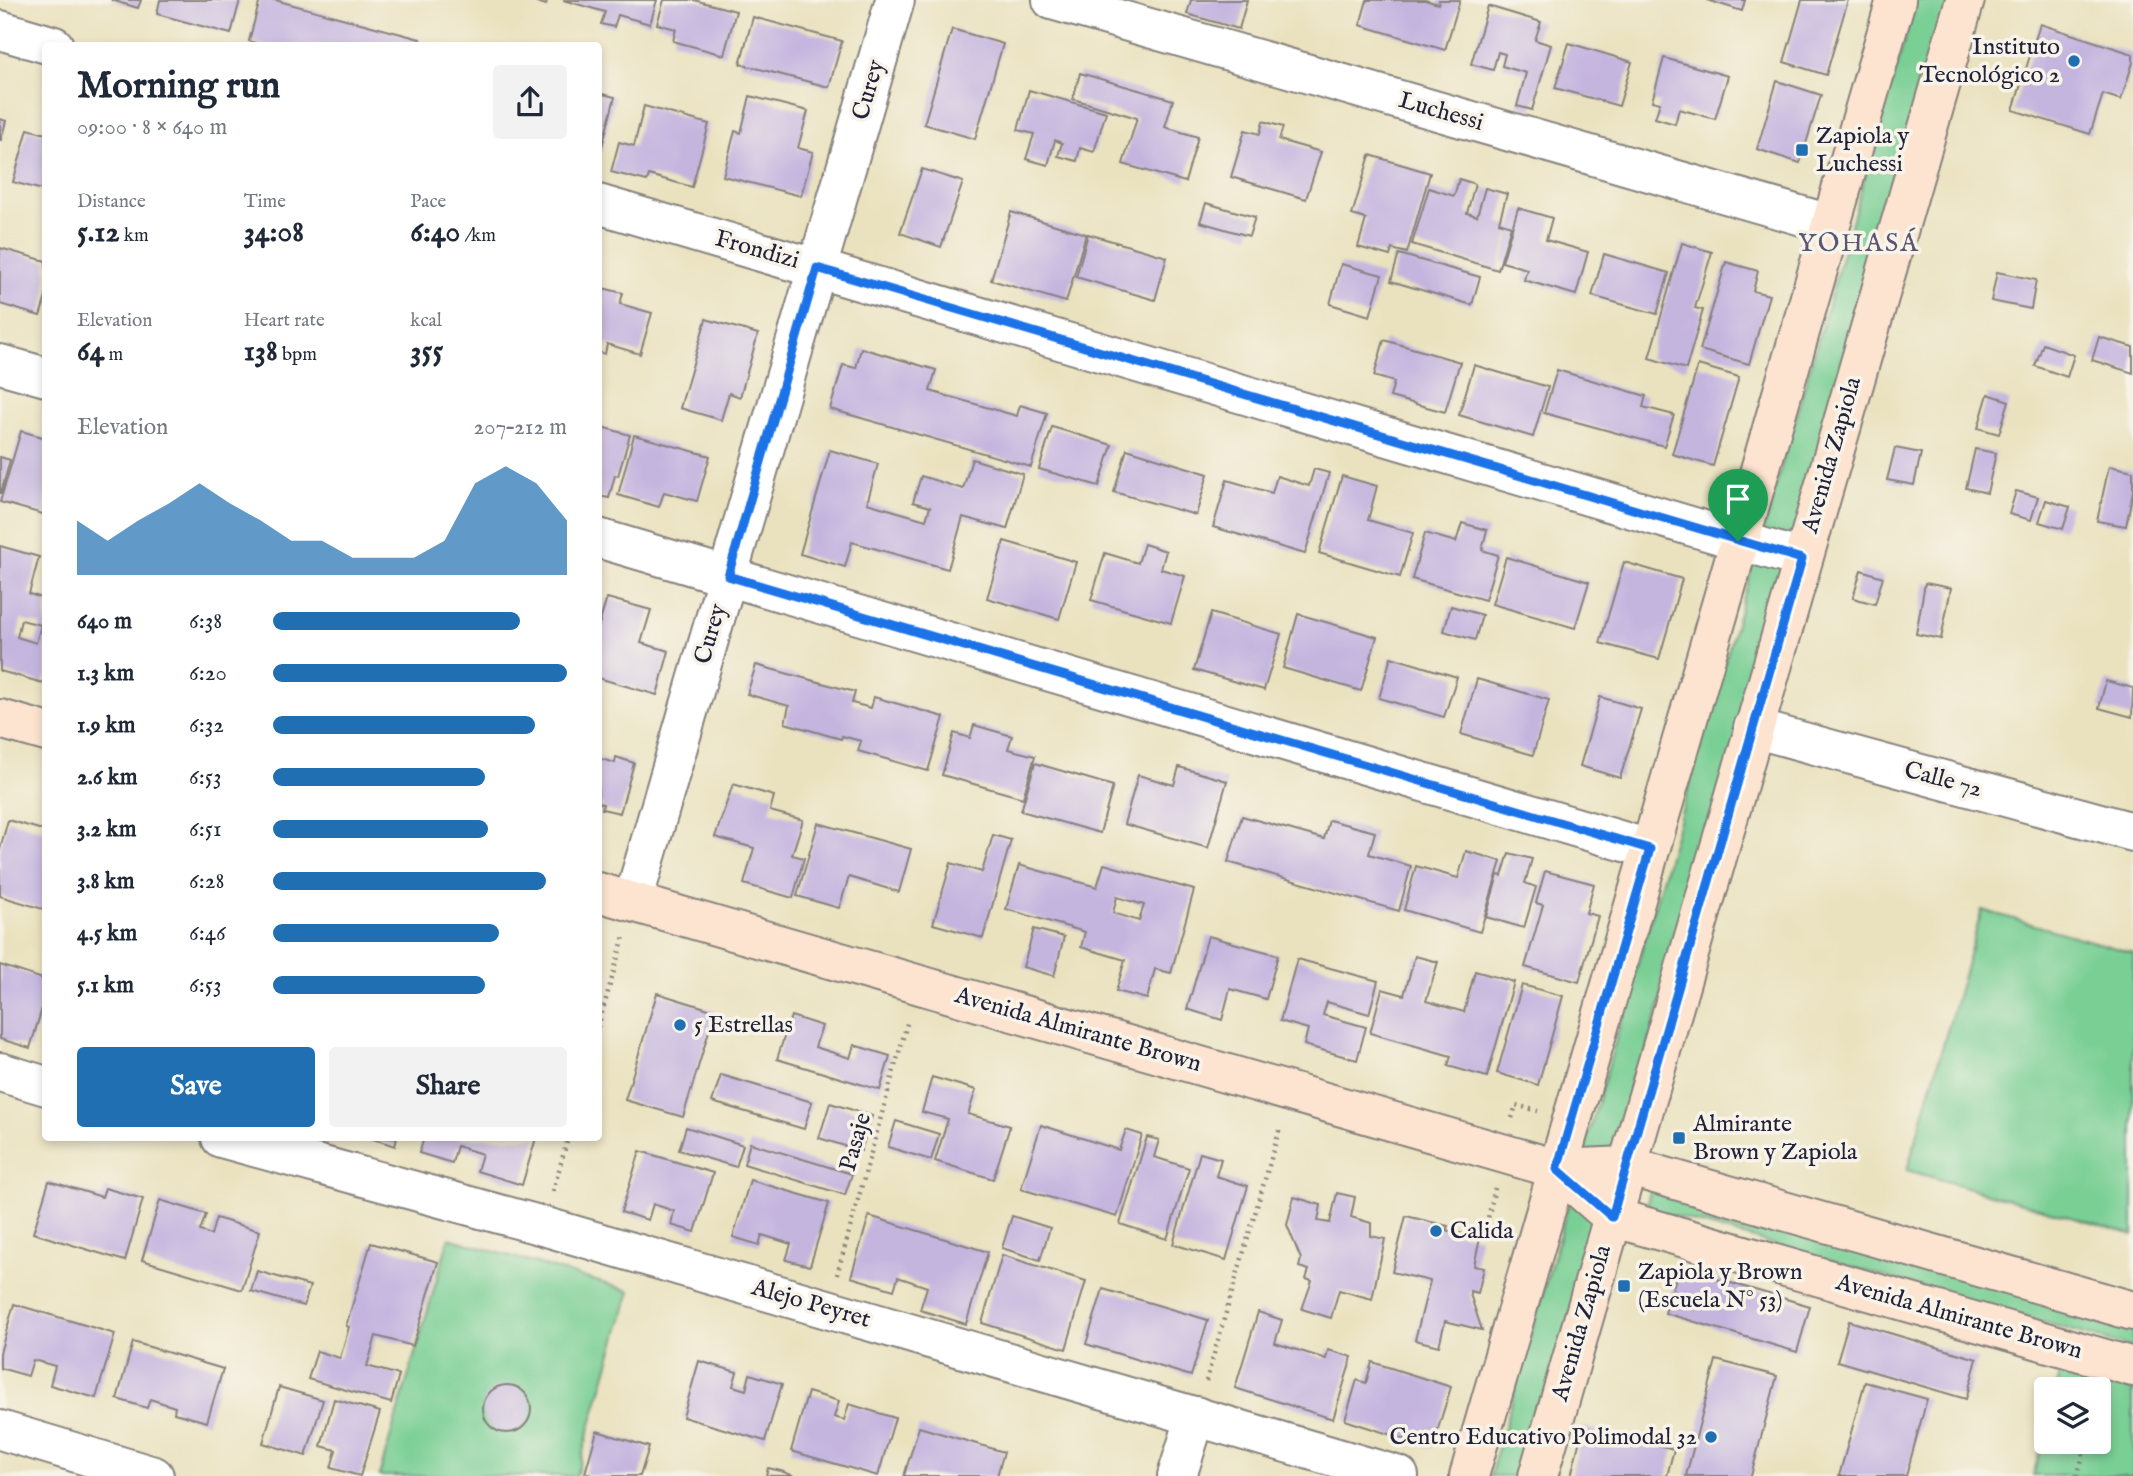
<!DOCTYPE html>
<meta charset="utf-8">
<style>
body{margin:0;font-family:"IM FELL English",serif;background:#f2f2f3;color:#1f2937;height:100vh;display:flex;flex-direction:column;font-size:26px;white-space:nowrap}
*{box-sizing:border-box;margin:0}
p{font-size:23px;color:#747a83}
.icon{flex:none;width:38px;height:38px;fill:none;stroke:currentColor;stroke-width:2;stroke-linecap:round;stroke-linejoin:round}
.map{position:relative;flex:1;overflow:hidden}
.drawer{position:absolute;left:42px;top:42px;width:560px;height:1099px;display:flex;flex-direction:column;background:#fff;border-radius:7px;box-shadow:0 4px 10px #0003}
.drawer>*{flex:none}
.buttons{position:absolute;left:2034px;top:1377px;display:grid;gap:14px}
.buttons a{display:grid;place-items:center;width:77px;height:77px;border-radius:7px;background:#fff;box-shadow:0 4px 10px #0003;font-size:35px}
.pin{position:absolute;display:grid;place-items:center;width:60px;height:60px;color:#fff;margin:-72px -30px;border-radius:50% 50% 50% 0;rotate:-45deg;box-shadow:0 0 7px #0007}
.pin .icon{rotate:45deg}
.round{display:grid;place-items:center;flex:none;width:74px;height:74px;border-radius:7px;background:#f2f2f3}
.overview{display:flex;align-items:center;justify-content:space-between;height:119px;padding:0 35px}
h1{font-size:38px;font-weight:800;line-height:52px}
.metrics{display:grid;grid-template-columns:repeat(3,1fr);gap:10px;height:119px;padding:7px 35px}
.metrics div{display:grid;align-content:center}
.metrics b{font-size:30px;font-weight:800}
.metrics small{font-size:19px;font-weight:400}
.metrics p{font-size:19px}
.chart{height:196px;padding:14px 35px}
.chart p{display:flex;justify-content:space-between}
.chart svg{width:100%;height:126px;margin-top:7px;fill:#1f6fb2;opacity:.7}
.button{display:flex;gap:14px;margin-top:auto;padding:14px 35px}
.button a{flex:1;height:80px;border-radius:7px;background:#1f6fb2;color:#fff;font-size:28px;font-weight:800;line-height:80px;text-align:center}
.button a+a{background:#f2f2f3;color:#1f2937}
ul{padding:0 35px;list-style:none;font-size:23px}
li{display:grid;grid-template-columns:112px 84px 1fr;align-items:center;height:52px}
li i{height:18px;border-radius:9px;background:#1f6fb2}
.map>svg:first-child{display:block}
</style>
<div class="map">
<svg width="2133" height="1476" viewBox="0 0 2133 1476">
<rect width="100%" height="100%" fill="#f7f3e8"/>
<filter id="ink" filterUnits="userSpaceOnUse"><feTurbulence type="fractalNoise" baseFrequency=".0143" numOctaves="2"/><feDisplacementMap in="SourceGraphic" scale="14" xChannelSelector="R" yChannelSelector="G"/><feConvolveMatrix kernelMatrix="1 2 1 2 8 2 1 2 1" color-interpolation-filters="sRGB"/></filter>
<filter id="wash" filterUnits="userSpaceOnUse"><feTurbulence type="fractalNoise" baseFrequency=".00686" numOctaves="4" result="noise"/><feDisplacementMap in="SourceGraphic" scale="28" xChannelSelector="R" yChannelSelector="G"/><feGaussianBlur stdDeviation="1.57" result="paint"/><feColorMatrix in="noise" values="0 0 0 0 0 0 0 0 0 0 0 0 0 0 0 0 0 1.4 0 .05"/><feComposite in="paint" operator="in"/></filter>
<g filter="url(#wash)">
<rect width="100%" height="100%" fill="#eae2bf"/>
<g fill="#79cf94" stroke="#4e7868" stroke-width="2">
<polygon points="1916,0 1952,0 1523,1476 1490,1476"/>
<polygon points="1982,910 2133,953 2133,1235 1907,1170"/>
<polygon points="1651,1187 2133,1326 2133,1348 1646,1208"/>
<polygon points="449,1238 630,1291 576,1476 379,1476"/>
<polygon points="2061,1371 2133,1390 2133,1476 2033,1476 2046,1429 2046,1442 2098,1442 2098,1390 2056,1389"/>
</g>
<g id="blocks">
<g fill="#c4b5df" fill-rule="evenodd">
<polygon points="111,0 141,0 138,8"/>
<polygon points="160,0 240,0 231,34 157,14"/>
<polygon points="260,0 275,0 420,39 419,46 265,46 249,41"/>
<polygon points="530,0 547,0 546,5"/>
<polygon points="563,0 657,0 650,24 618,15 614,27 601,24 605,12"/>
<polygon points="664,0 694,0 736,11 724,55 673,41 676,29 657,24"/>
<polygon points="1191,0 1247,0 1239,29 1187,14"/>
<polygon points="1367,0 1425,0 1438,4 1439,0 1460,0 1445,50 1360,25"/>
<polygon points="1707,0 1745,0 1742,11"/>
<polygon points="1802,0 1848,0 1826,75 1784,62"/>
<polygon points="1488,6 1541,22 1535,40 1551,45 1532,110 1517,106 1526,73 1502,66 1505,54 1498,52 1493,70 1471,64"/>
<polygon points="753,17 842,41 829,87 740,64"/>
<polygon points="2040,24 2133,54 2133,62 2121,100 2103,94 2090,134 2013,110"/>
<polygon points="952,29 1003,44 975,139 924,124"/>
<polygon points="1569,43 1632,62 1619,106 1555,88"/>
<polygon points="1664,58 1728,76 1715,119 1679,109 1675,124 1655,118 1660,103 1652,101"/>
<polygon points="1080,73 1173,100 1165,127 1198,137 1185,182 1123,164 1137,118 1073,99"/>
<polygon points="1777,81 1821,95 1800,163 1757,149"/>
<polygon points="1029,90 1106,112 1094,152 1080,148 1077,161 1058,156 1062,143 1055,140 1048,165 1026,159 1034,134 1018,130"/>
<polygon points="598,93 615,97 599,158 598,158"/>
<polygon points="750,96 808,111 798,148 813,152 801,196 723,176 735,131 741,133"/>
<polygon points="644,106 709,124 692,187 649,175 647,181 611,172 619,142 634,146"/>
<polygon points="0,119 6,121 1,140 0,140"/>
<polygon points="1263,121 1283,127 1279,140 1321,152 1306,199 1231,177 1245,130 1260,134"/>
<polygon points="28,129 46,134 46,191 13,182"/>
<polygon points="1370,155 1430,173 1407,253 1392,249 1390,256 1358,247 1366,219 1352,215"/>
<polygon points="922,169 963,182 941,247 900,233"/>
<polygon points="1459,179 1475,184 1467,213 1477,216 1485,188 1507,194 1499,222 1511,226 1498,270 1412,244 1429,188 1454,196"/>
<polygon points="1206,203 1255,217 1249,236 1200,222"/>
<polygon points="1518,208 1552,218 1546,240 1588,252 1576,295 1524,280 1527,269 1502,262"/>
<polygon points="1011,212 1086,234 1066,302 991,280"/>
<polygon points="1088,234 1167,257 1155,300 1076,277"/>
<polygon points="1682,243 1712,252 1695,308 1703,310 1686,369 1649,358"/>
<polygon points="0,248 46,261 46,297 40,316 0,304"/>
<polygon points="1399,254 1480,277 1472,305 1391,281"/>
<polygon points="1604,254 1669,273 1657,314 1592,296"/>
<polygon points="1726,262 1758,271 1753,291 1769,295 1749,364 1700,350"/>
<polygon points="1341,264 1382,275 1370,316 1330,304"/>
<polygon points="1997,272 2036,280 2031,309 1991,301"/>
<polygon points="598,287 623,293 620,304 652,313 640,354 607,344 605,354 598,352"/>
<polygon points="706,319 758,334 740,397 729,393 721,420 680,408"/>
<polygon points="2099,337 2133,347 2133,373 2092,360"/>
<polygon points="1384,340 1460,362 1445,412 1390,397 1394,382 1374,376"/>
<polygon points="2043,344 2074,355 2067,377 2035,366"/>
<polygon points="861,348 936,370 930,391 1017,416 1020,405 1047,413 1031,467 830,409 843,365 856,368"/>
<polygon points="1474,365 1548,387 1533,437 1459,415"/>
<polygon points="1698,365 1739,377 1713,466 1672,454"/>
<polygon points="1557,370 1646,396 1643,407 1674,415 1664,446 1544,413"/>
<polygon points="1988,394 2009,401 1999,434 1978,428"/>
<polygon points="598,426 630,435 618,476 615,475 609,498 598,496"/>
<polygon points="1052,427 1112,445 1099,486 1039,469"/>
<polygon points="21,431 46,438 46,515 0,502"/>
<polygon points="634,435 710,456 697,501 664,492 659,507 618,495"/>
<polygon points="1895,448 1921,453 1914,485 1887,480"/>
<polygon points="1127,449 1208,474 1196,515 1114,492"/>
<polygon points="1975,449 1996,453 1987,493 1966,488"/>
<polygon points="830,450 878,464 867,503 926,520 930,507 913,502 921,476 963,489 972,459 1023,474 1007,529 963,517 948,569 852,542 845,567 800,554"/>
<polygon points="0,457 10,460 1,493 0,493"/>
<polygon points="2109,466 2133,471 2133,491 2126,526 2097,521"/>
<polygon points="1314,469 1329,473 1305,554 1213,527 1227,480 1272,493 1277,476 1309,486"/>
<polygon points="1342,476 1377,486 1368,520 1413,533 1400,577 1319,553"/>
<polygon points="2016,491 2038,497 2031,520 2009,514"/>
<polygon points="2046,500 2070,507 2063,529 2039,522"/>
<polygon points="1462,523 1487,530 1482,550 1498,555 1485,600 1412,579 1425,533 1456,542"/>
<polygon points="1004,541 1076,562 1059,619 987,598"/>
<polygon points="1144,544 1166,551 1161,569 1185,576 1171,623 1091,600 1105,553 1138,563"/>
<path d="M0,546L39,557L29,594L46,599V675L43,683L0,671ZM21,620L41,625L36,643L17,637Z"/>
<polygon points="1506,557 1589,582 1575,628 1492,604"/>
<polygon points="1624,562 1682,579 1659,659 1600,643"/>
<polygon points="1861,570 1883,577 1875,604 1853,598"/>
<polygon points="1925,583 1951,588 1941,639 1916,634"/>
<polygon points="607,598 651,610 641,643 669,651 657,695 598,678 598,628"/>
<polygon points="1451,606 1482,615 1475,640 1444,631"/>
<polygon points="1211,613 1281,634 1264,690 1194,670"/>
<polygon points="1298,614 1377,637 1361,691 1283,668"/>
<polygon points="1391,657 1457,677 1444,717 1379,698"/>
<polygon points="756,665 855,692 852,703 871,708 874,697 944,717 928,771 858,751 861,741 842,736 841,739 785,723 789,706 747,694"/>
<polygon points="1477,679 1549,700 1533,755 1461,734"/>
<polygon points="2106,681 2133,688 2132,717 2099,708"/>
<polygon points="1600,697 1641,709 1620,778 1580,766"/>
<polygon points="974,725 1012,736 1008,749 1035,756 1023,798 942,775 954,733 970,738"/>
<polygon points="616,757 634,763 620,813 602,809 603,804 598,803 598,758 615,763"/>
<polygon points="1035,763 1113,786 1100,833 1021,811"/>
<polygon points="1179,767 1227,781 1208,848 1124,824 1138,775 1174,785"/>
<polygon points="733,784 774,796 770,811 803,820 792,855 804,858 793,898 744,884 754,848 715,837"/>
<polygon points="1242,816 1324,839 1329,820 1375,832 1369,854 1411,866 1399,911 1228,862"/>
<polygon points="8,820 46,831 46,910 0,896 0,849"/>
<polygon points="818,823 911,849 899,892 849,877 839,908 797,896"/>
<polygon points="993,835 1011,840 983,938 933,924 951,863 982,872"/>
<polygon points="1466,851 1501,861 1480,932 1404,910 1416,866 1458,878"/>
<polygon points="1509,853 1532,859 1525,883 1536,887 1524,928 1486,917 1498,875 1502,876"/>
<path d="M1104,864L1194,890L1171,973L1155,969L1147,999L1116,991L1125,960L1081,947L1085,932L1006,909L1019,865L1097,887ZM1117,897L1144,905L1139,921L1113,913Z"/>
<polygon points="1545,871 1594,884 1586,913 1598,916 1579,982 1525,967 1543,905 1536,903"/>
<polygon points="1034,929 1064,937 1054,976 1023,967"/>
<polygon points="1208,936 1278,955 1266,999 1230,989 1222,1020 1187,1009"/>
<polygon points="1415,956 1438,962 1426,1001 1464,1012 1475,971 1514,982 1487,1077 1448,1066 1451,1056 1370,1033 1382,989 1404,995"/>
<polygon points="1297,959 1378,981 1369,1014 1327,1002 1323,1015 1366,1027 1357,1060 1304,1045 1308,1029 1280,1021"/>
<polygon points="0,965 46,980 46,995 30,1048 0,1039"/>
<polygon points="1522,985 1563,996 1538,1085 1497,1073"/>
<polygon points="657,993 715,1011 683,1117 625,1100"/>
<polygon points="791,1016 822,1026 815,1047 850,1058 854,1045 890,1056 880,1090 777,1059"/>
<polygon points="721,1075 812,1102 804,1129 712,1102"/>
<polygon points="932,1077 976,1090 968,1114 1010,1126 993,1179 935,1161 948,1119 922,1112"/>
<polygon points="830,1103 872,1116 861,1151 819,1138"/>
<polygon points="896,1121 939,1134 931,1160 888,1147"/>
<polygon points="1041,1125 1119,1150 1126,1130 1142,1135 1117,1217 1021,1189"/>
<polygon points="686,1127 743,1145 736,1167 679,1150"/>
<polygon points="1147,1137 1159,1140 1154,1157 1189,1168 1167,1239 1120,1224"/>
<polygon points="370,1138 397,1138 395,1146"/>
<polygon points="424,1138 536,1138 522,1185 477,1171 482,1154 457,1146 452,1163 419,1153"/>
<polygon points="750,1143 852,1174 845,1195 744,1164"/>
<polygon points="640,1151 713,1173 695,1232 671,1225 674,1211 653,1204 648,1220 621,1212"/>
<polygon points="1200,1153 1221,1159 1216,1176 1248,1186 1226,1260 1173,1244"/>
<polygon points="750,1180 829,1203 810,1266 786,1260 791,1244 762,1235 759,1245 733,1237"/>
<polygon points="49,1181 102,1197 105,1188 143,1199 125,1261 33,1233"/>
<polygon points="1337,1193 1355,1197 1351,1217 1371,1223 1371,1236 1385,1239 1372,1299 1339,1290 1331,1318 1302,1309 1312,1281 1306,1279 1309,1270 1299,1267 1301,1259 1287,1225 1294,1197 1321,1205 1318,1221 1330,1223"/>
<polygon points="160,1200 206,1214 200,1231 211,1235 216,1218 260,1231 242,1290 142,1260"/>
<polygon points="869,1216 988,1252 966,1324 920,1310 927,1287 898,1277 894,1290 851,1277"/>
<polygon points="1012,1216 1050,1228 1040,1260 1002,1248"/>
<polygon points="1406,1216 1448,1226 1446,1230 1480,1238 1474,1266 1484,1268 1478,1293 1470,1291 1470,1294 1482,1330 1445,1321 1439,1346 1415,1340 1430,1281 1392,1272"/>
<polygon points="371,1243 438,1262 413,1346 376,1336 367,1366 399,1375 391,1403 308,1379 317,1351 340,1358 349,1327 346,1326"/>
<polygon points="1002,1255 1086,1281 1066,1349 982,1323"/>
<polygon points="1679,1268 1810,1306 1797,1352 1665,1313"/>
<polygon points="257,1271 310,1286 304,1306 251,1291"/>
<polygon points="1103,1289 1208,1320 1191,1376 1086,1344"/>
<polygon points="14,1304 115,1334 96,1398 50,1385 55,1366 33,1360 28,1376 0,1368 0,1353"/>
<polygon points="1258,1312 1282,1320 1275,1343 1326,1359 1328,1350 1352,1357 1333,1419 1235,1388"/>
<polygon points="1849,1321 1977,1359 1966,1399 1837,1361"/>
<polygon points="133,1342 223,1369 207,1422 174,1413 175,1407 150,1399 147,1408 117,1399"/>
<polygon points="1716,1360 1777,1376 1751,1476 1686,1476"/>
<polygon points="699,1361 737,1372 733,1386 746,1390 750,1374 782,1384 765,1441 683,1417"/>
<polygon points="1372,1362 1451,1387 1432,1448 1345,1420 1357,1380 1366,1383"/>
<polygon points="1865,1382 1927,1399 1906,1476 1839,1476"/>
<circle cx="507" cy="1409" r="24"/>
<polygon points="279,1387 323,1400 306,1456 263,1443"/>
<polygon points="808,1392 839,1401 834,1417 844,1420 849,1404 895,1418 878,1476 791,1451"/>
<polygon points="334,1399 380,1412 360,1476 331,1468 336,1450 321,1446"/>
<polygon points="919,1427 1004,1452 997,1476 904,1476"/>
<polygon points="1583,1427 1674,1449 1667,1476 1571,1476"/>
<polygon points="597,1431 649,1447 640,1476 593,1476 585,1473"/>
<polygon points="768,1468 781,1471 794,1476 766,1476"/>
</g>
</g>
</g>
<g filter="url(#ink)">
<use href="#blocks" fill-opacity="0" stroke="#86827d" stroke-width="2"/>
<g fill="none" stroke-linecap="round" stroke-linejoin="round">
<defs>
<g id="minor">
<polyline points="1052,0 1830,224"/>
<polyline points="0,30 54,46"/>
<polyline points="598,204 1802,559"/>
<polyline points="0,364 46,377"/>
<polyline points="598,538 1649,849"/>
<polyline points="1753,728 2133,832"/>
<polyline points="633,901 895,0"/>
<polyline points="0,1072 46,1086"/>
<polyline points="221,1138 543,1226 1399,1476"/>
<polyline points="0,1430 154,1476"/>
<polyline points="1177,1476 1196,1416"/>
</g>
<g id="secondary">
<polyline points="0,719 46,732"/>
<polyline points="598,892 1557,1169 1627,1166 2133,1311"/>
<polyline points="1557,1169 1612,1217 2133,1367"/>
<polyline points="1469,1476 1896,0"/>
<polyline points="1538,1476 1965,0"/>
</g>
</defs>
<use href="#minor" stroke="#86827d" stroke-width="42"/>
<use href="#secondary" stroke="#86827d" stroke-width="42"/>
<g stroke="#86827d" stroke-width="4.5" stroke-dasharray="2 5" stroke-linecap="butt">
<polyline points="598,1027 624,936"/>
<polyline points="1512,1118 1516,1105 1538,1111"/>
<polyline points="1495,1188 1485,1231 1501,1236"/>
<polyline points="553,1191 568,1138"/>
<polyline points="837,1275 908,1020"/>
<polyline points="1206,1381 1280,1128"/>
<polyline points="2077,1476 2087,1442"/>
</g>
<use href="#minor" stroke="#fff" stroke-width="38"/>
<use href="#secondary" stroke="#fde4d0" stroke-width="38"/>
</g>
</g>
<g fill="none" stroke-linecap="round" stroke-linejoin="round" filter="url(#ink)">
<defs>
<polygon id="route" points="817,268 1802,559 1612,1217 1557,1169 1650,849 728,576"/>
</defs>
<use href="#route" stroke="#fff" stroke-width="14"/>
<use href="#route" stroke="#1a73e8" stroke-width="9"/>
</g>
<g fill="#1f6fb2" stroke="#f7f3e8" stroke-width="2.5">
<circle cx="2074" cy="61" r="7"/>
<rect x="1795" y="143" width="14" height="14" rx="3.5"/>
<circle cx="680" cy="1025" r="7"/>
<rect x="1672" y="1131" width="14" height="14" rx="3.5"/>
<circle cx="1436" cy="1231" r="7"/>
<rect x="1617" y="1279" width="14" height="14" rx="3.5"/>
<circle cx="1711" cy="1437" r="7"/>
</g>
<g text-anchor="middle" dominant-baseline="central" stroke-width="7" stroke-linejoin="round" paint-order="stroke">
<g font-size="24" fill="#22223b" stroke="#f7f3e8" text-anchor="start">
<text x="2060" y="47" text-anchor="end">Instituto<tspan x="2060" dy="28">Tecnológico 2</tspan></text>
<text x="1816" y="136">Zapiola y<tspan x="1816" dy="28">Luchessi</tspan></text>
<text x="694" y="1025">5 Estrellas</text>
<text x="1693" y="1124">Almirante<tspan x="1693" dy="28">Brown y Zapiola</tspan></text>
<text x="1450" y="1231">Calida</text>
<text x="1638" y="1272">Zapiola y Brown<tspan x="1638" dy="28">(Escuela N° 53)</tspan></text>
<text x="1697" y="1437" text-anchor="end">Centro Educativo Polimodal 32</text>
</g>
<g font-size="24" fill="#22223b" stroke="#f7f3e8">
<text transform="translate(869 90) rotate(-74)">Curey</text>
<text transform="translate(1441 112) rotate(16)">Luchessi</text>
<text transform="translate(757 250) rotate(16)">Frondizi</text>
<text transform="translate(1832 455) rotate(-74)">Avenida Zapiola</text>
<text transform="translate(711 634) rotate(-74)">Curey</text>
<text transform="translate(1943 780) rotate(15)">Calle 72</text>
<text transform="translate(1078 1030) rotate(16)">Avenida Almirante Brown</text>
<text transform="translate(856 1142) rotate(-74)">Pasaje</text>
<text transform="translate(811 1304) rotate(16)">Alejo Peyret</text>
<text transform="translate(1959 1317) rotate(16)">Avenida Almirante Brown</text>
<text transform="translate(1582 1323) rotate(-74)">Avenida Zapiola</text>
</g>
<g font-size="26" letter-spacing="2" fill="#5b5574" stroke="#f7f3e8">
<text x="1859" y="243">YOHASÁ</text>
</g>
</g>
</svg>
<div class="buttons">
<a><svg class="icon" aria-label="layers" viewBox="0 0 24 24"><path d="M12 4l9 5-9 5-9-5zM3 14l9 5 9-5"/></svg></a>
</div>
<div class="pin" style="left:1738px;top:541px;background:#1e9e55"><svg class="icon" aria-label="arrive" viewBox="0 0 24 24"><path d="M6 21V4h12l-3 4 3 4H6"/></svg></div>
<section class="drawer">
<div class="overview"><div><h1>Morning run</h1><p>09:00 · 8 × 640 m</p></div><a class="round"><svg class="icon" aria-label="share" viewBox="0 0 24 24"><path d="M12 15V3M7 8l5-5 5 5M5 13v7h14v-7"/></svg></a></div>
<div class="metrics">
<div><p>Distance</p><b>5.12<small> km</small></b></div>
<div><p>Time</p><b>34:08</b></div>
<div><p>Pace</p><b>6:40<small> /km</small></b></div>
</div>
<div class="metrics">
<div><p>Elevation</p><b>64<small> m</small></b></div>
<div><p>Heart rate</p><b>138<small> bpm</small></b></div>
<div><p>kcal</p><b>355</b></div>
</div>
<div class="chart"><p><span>Elevation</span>207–212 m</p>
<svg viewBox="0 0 160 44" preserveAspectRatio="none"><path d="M0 44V25L10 32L20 25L30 19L40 12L50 19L60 25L70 32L80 32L90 38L100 38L110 38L120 32L130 12L140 6L150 12L160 25V44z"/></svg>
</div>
<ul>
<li><b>640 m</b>6:38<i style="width:84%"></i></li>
<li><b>1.3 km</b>6:20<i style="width:100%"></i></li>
<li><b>1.9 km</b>6:32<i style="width:89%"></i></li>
<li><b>2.6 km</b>6:53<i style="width:72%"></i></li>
<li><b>3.2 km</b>6:51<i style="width:73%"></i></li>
<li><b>3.8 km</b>6:28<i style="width:93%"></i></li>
<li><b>4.5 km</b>6:46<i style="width:77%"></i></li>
<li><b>5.1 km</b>6:53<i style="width:72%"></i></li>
</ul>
<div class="button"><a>Save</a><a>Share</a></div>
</section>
</div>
